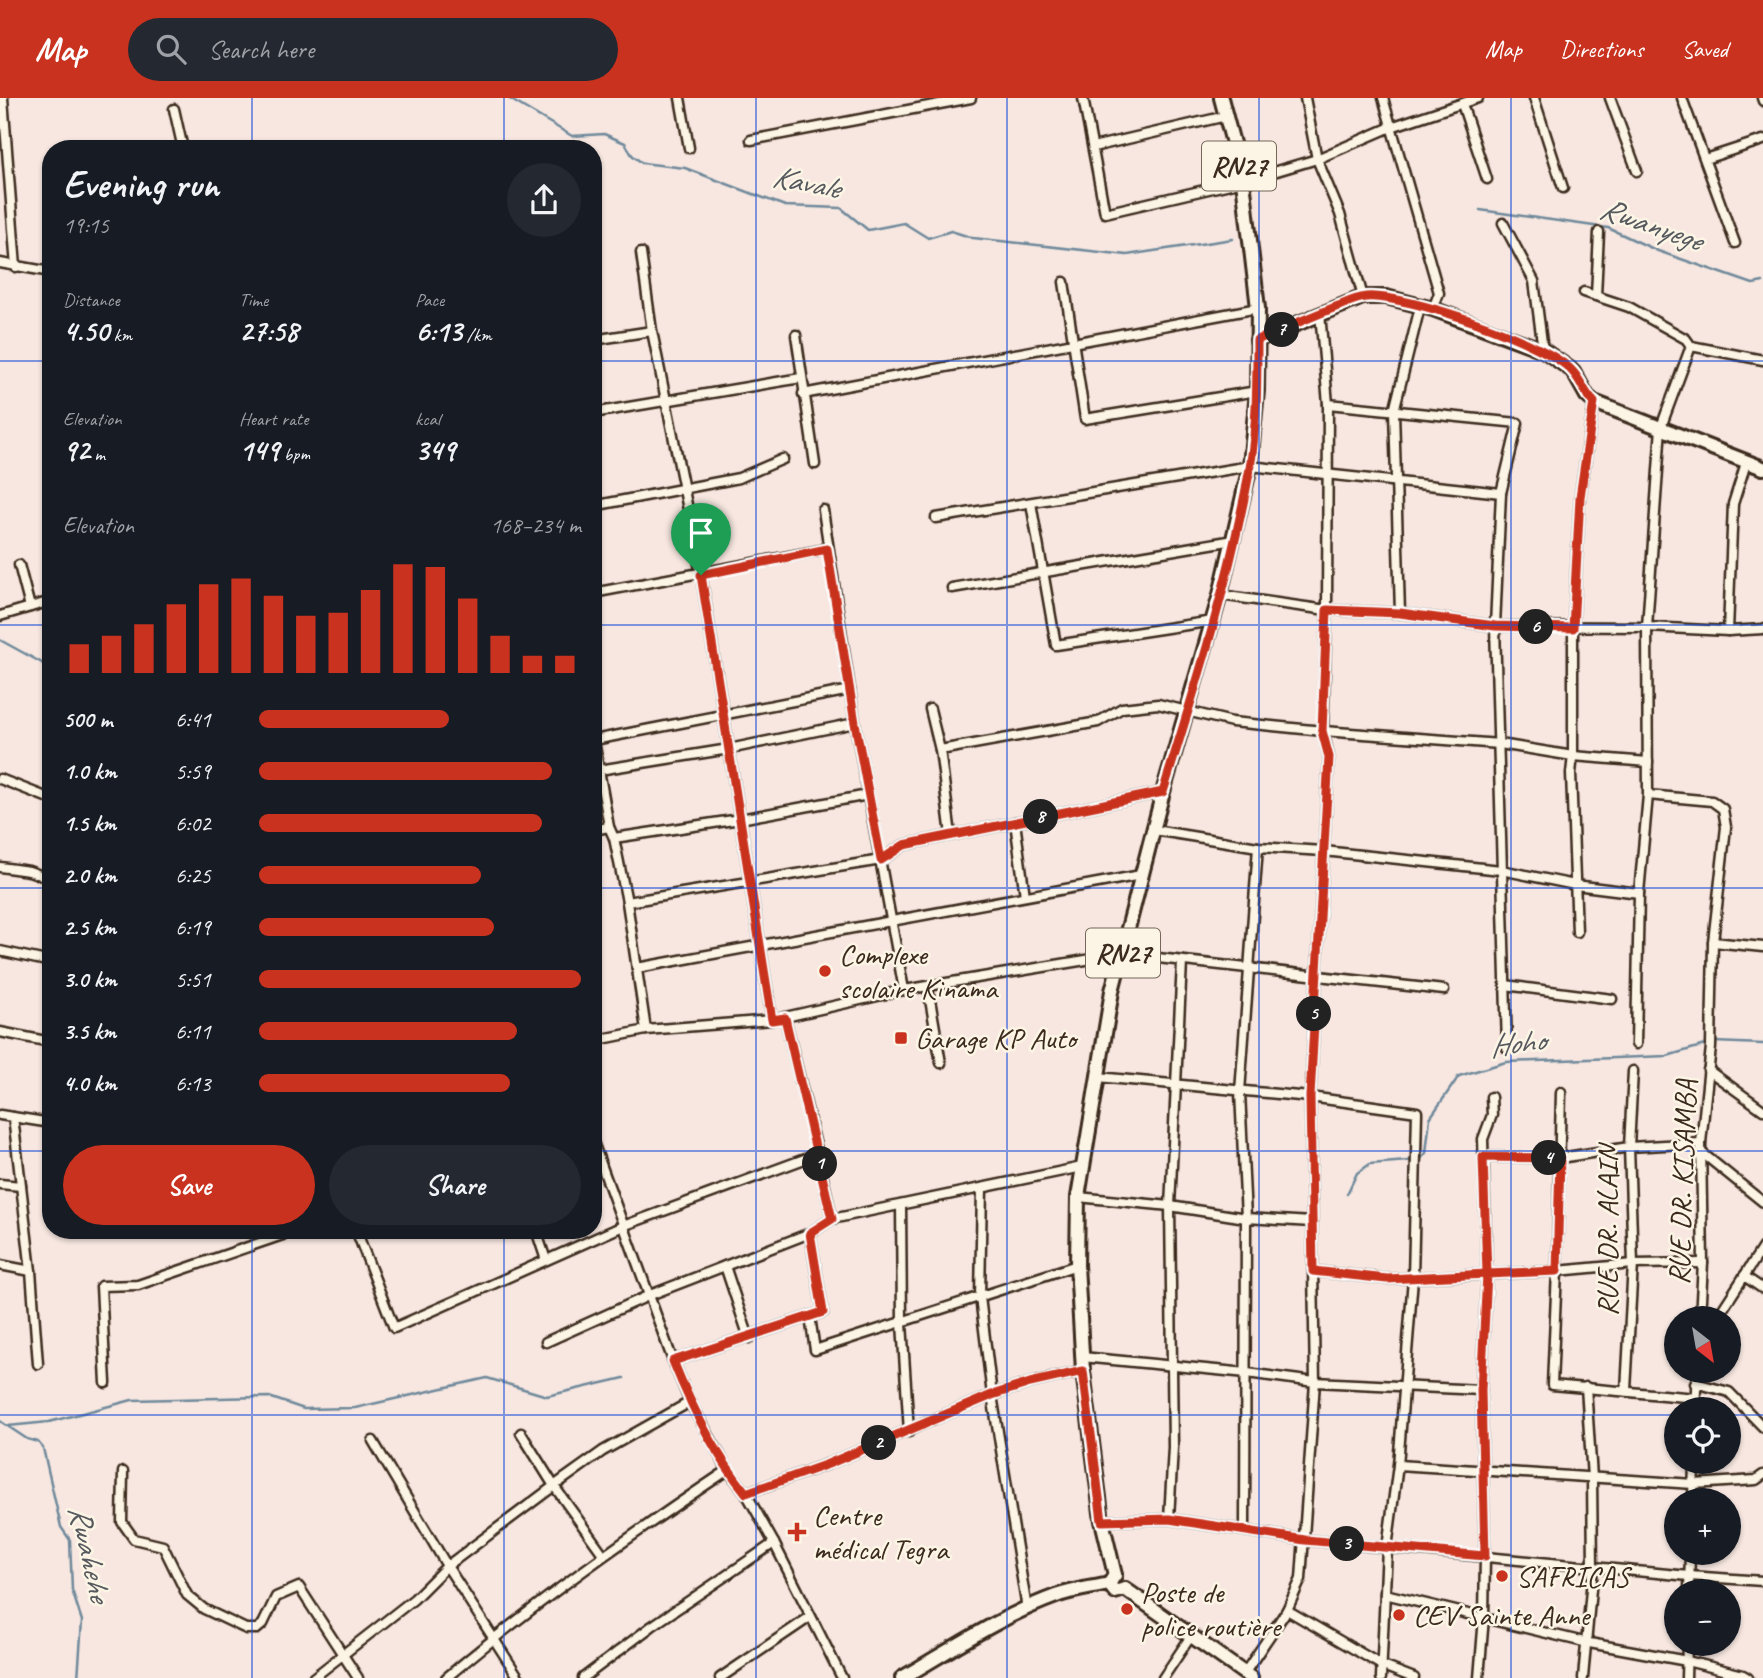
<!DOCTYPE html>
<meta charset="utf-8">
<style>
body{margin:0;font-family:Caveat,sans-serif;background:#242831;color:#f1f3f6;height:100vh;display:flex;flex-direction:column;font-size:26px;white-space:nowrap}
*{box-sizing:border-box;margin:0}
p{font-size:23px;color:#9ea1a6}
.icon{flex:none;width:38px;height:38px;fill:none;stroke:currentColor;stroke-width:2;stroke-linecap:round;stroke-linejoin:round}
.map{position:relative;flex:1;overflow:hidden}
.details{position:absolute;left:42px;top:42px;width:560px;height:1099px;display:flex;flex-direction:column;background:#171b24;border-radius:28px;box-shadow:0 2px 5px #0004}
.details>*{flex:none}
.needle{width:46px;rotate:149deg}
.fabs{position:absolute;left:1664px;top:1208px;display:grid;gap:14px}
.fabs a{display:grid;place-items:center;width:77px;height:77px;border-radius:50%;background:#171b24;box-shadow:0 2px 5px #0004;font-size:35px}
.pin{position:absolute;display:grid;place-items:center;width:60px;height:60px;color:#fff;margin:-72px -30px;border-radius:50% 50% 50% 0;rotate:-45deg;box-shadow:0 0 7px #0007}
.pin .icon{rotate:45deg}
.km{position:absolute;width:35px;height:35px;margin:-18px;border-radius:50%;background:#222;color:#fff;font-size:19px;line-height:35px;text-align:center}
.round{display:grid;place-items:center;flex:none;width:74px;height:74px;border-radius:37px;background:#242831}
.headline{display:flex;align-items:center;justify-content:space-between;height:119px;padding:0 21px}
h1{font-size:38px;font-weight:800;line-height:52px}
.stats{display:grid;grid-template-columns:repeat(3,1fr);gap:10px;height:119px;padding:7px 21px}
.stats div{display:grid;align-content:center}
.stats b{font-size:30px;font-weight:800}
.stats small{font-size:19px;font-weight:400}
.stats p{font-size:19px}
.chart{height:196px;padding:14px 21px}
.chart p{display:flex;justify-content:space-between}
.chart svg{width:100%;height:126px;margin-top:7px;stroke:#c8321e;stroke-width:6}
.cta{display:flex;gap:14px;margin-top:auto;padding:14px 21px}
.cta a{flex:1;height:80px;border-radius:42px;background:#c8321e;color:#fff;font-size:28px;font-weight:800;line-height:80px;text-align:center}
.cta a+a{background:#242831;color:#f1f3f6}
ul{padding:0 21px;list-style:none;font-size:23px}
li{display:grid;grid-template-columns:112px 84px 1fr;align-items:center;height:52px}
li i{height:18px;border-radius:9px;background:#c8321e}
header{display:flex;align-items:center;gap:42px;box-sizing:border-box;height:98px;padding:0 35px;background:#c8321e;color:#fff}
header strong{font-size:33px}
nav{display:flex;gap:38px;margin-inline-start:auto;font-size:24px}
.search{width:490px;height:63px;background:#242831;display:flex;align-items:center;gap:18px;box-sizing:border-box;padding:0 24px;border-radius:38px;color:#9ea1a6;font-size:26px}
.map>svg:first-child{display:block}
</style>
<header>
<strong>Map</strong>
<div class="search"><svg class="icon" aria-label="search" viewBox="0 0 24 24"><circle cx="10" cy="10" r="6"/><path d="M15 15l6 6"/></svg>Search here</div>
<nav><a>Map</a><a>Directions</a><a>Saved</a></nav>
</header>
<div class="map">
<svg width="1763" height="1580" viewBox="0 0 1763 1580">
<rect width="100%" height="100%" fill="#f7e7e0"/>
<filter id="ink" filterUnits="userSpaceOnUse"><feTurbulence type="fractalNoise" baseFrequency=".0143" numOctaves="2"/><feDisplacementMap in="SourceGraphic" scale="14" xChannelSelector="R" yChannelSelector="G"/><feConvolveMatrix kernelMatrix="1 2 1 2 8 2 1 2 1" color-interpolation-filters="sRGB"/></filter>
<g filter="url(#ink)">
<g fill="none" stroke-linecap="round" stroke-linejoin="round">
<g stroke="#6f899b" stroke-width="2.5">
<polyline points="508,0 572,38 604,36 625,45 632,57 642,65 685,70 785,108 841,110 868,132 904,125 928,140 951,133 973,140 1127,157 1233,141"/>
<polyline points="1480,112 1608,130 1658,153 1753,186 1763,184"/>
<polyline points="0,542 42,565 51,573"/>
<polyline points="1714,944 1763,946"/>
<polyline points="1347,1096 1357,1075 1370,1066 1420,1062 1426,1055 1430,1020 1459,978 1506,964 1667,958 1708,946"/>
<polyline points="0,1323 27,1341 38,1344 43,1350 61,1429 70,1442 72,1492 82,1523 78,1580"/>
<polyline points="8,1328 49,1324 132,1302 269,1299 304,1311 355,1310 487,1280 547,1298 624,1280"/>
</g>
<defs>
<g id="street">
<polyline points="3,0 16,169"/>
<polyline points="680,0 689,50"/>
<polyline points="1083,0 1105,115 1243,83 1317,61 1391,29 1478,0"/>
<polyline points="1305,0 1317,61 1340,116 1363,199"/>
<polyline points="1383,0 1439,195 1433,211"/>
<polyline points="1534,0 1563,90"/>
<polyline points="1610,0 1637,73"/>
<polyline points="1682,0 1735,145"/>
<polyline points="1762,0 1763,3"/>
<polyline points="1462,6 1487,81"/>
<polyline points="174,11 183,51"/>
<polyline points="751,42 971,0"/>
<polyline points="1093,49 1226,18"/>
<polyline points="1705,61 1763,42"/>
<polyline points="1503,125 1534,183 1543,252"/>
<polyline points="641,155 652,233 701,476 772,922"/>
<polyline points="0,165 51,174"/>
<polyline points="1064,184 1085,321 1257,293"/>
<polyline points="1584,194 1629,209 1686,241 1691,248"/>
<polyline points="1596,198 1599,134"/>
<polyline points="796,237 815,366"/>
<polyline points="593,242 652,233"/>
<polyline points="803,296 1258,210"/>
<polyline points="1328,306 1518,325 1501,395 1495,528 1507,950"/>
<polyline points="593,315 801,280"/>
<polyline points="1031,405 1056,547 1213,523"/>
<polyline points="593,408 739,380 783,361"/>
<polyline points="823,412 855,625 904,892"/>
<polyline points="936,420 1250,368 1501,395"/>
<polyline points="19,467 30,509"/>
<polyline points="952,490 1234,442"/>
<polyline points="593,495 827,451"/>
<polyline points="1220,497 1327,512 1400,515 1495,528 1647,529 1728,533 1763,531"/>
<polyline points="1400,515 1394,313 1420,209"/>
<polyline points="0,518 51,503"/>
<polyline points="1728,533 1733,406 1746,365"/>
<polyline points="930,611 940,652 951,737"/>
<polyline points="593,637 609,729 614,740 627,804 646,932"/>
<polyline points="594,642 850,592"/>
<polyline points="940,652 1098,624 1122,610 1158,606 1232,624 1323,633 1500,646 1573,658 1648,664"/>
<polyline points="599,672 729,651 855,625"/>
<polyline points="0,681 51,701"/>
<polyline points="1648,697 1712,703 1723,711 1726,729 1713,844 1711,949 1701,1045 1703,1165 1700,1220"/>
<polyline points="1015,724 1025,798"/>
<polyline points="593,732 609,729"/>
<polyline points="1154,732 1258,749 1324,753 1501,772 1575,787 1639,795"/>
<polyline points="614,740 740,721 868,697"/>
<polyline points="0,769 29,773 51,781"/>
<polyline points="627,804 881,762 904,747 1163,694"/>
<polyline points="1577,834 1571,675 1573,658 1573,530 1580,399 1594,304"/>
<polyline points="1713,844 1763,849"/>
<polyline points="0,853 51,864"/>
<polyline points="637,870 1141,777"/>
<polyline points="1505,887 1612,901"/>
<polyline points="928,890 941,965"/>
<polyline points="785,920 818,1056 832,1121"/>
<polyline points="0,934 51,944"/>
<polyline points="593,943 646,932 772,922 904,892 1122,856 1444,892"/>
<polyline points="1636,946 1639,795 1648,697 1647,529 1661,329 1691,248 1763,262"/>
<polyline points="1708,972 1763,1012"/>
<polyline points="1098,979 1310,999 1417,1014 1413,1180 1398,1367 1387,1450 1381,1580"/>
<polyline points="1561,994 1557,1173 1552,1287 1696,1300"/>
<polyline points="0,1017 51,1025"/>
<polyline points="13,1019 31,1173 38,1266"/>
<polyline points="593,1044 673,1263 690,1304 728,1372 746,1395 774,1445 842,1580"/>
<polyline points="1701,1054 1763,1104"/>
<polyline points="1484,1059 1560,1060 1629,1049 1701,1045"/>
<polyline points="0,1086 21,1088"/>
<polyline points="982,1090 980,1199 992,1297 1027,1511"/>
<polyline points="1078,1099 1170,1108 1246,1120 1312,1124"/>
<polyline points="901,1107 902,1225 909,1334"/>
<polyline points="356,1132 394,1230 623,1128 818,1056"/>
<polyline points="536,1132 546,1162"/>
<polyline points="0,1167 31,1173"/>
<polyline points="725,1168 749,1240"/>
<polyline points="1313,1173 1387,1181 1557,1173 1633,1166 1703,1165"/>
<polyline points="1744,1178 1763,1191"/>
<polyline points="810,1219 815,1252 1077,1167"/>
<polyline points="1717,1220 1763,1149"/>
<polyline points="546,1244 650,1197 810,1135 832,1121 1082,1069"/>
<polyline points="1082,1259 1247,1275 1315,1284 1481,1292"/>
<polyline points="673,1263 823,1214 810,1135"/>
<polyline points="106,1285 101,1188 138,1187 297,1132"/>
<polyline points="1695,1285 1729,1294 1763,1329"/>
<polyline points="1626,1292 1633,1166 1629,1049 1633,973"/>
<polyline points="1695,1311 1697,1272"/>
<polyline points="521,1335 554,1388 603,1456"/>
<polyline points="373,1343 447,1468 519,1580"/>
<polyline points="1398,1367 1694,1386 1756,1382 1763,1377"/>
<polyline points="123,1374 122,1424 134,1441 163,1448 187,1497 204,1511 246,1531 257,1531 263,1526 276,1499 299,1489 358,1580"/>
<polyline points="746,1395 828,1366 992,1297 1030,1285 1083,1273"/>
<polyline points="1693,1402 1694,1363"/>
<polyline points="1169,1421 1173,1349 1170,1108 1182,864"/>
<polyline points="1102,1423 1169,1421 1305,1442 1689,1478 1763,1483"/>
<polyline points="1245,1432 1246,1120 1240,994 1258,749"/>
<polyline points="1689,1493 1690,1454"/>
<polyline points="1385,1496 1584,1544 1687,1563 1743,1577 1748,1580"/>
<polyline points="1287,1512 1383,1568 1414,1580"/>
<polyline points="1244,1576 1287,1512 1301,1481 1315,1284 1310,999 1329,659 1323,633 1327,512 1328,306 1320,215"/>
<polyline points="313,1580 414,1501 447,1468 554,1388 603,1353 690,1304"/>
<path d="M446,1580C536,1504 630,1438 728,1372"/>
<polyline points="583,1580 652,1528 774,1445"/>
<polyline points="720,1580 810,1519"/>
<polyline points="1163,1580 1191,1538"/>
<polyline points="1479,1580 1484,1519 1485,1458 1481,1292 1487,1176 1483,1041 1492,1017 1491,999"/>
<polyline points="1583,1580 1593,1469 1592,1380 1586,1289"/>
<polyline points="1686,1580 1687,1545"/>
</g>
<g id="secondary">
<polyline points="1257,242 1363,199 1386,199 1433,211 1543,252 1573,273 1587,298 1594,304 1763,370"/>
<path d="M902,1580C952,1551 1001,1518 1056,1498C1073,1492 1091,1490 1109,1486"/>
</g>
<g id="primary">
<polyline points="1115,1477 1102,1423 1083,1273 1077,1167 1078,1099 1112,893 1163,694 1220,497 1250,368 1257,293 1258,210 1243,83 1221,0"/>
<polyline points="1115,1477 1109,1486 1115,1494 1125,1491"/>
<polyline points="1125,1491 1251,1580"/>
</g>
</defs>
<use href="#street" stroke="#3b2a1e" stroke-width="13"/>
<use href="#secondary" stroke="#3b2a1e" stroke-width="18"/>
<use href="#primary" stroke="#3b2a1e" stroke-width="18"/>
<use href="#street" stroke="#fcf5e5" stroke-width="8"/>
<use href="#secondary" stroke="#fcf5e5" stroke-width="12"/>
<use href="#primary" stroke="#fcf5e5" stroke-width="12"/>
</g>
</g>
<g fill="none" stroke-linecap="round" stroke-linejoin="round" filter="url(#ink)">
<defs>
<path id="route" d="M701,477L772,922L785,920L832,1121L810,1135L823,1214L673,1263C692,1310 714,1355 746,1395L828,1366L992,1297L1030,1285L1083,1273L1102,1423L1169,1421L1305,1442L1485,1458L1481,1292L1487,1176L1557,1173L1560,1060L1483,1059L1487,1176L1387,1181L1313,1173L1310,999L1329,659L1322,633L1327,512L1400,515L1495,528L1573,530L1580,399L1594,304C1584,295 1582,284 1573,274C1550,245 1403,195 1366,199C1357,200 1348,204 1341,207C1312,218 1285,230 1257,242C1257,285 1257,328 1250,370C1230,480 1196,588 1163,694L904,747L881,762L855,625L827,451L701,477"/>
</defs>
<use href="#route" stroke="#fff" stroke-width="14"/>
<use href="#route" stroke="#c8321e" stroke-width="9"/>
</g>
<path fill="none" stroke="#1d4ed8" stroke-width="2" stroke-opacity="0.55" d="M252,0V51M504,0V51M756,0V1580M1007,0V1580M1259,0V1580M1511,0V1580M0,263H51M593,263H1763M0,527H51M593,527H1763M0,790H51M593,790H1763M0,1053H51M593,1053H1763M252,1132V1580M504,1132V1580M0,1317H1676M1729,1317H1763"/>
<g fill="#c8321e" stroke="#fcf5e5" stroke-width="2.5">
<circle cx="825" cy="873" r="7"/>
<rect x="894" y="933" width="14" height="14" rx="3.5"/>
<path d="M793.5 1423.5h7v7h7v7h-7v7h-7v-7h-7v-7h7z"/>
<circle cx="1502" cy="1478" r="7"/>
<circle cx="1127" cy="1511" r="7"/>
<circle cx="1399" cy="1517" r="7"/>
</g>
<g text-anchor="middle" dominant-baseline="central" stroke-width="5" stroke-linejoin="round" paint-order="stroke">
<g fill="#fcf5e5" stroke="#75675a" stroke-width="2">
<rect x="1202" y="43.5" width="74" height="49" rx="5"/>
<rect x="1086" y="830.5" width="74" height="49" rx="5"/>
</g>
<g font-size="28" font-weight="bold" fill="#3b2a1e">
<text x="1239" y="68">RN27</text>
<text x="1123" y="855">RN27</text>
</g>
<g font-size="30" fill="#3b2a1e" stroke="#fcf5e5" text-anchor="start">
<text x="839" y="856">Complexe<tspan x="839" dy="34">scolaire Kinama</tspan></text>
<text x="915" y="940">Garage KP Auto</text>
<text x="813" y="1417">Centre<tspan x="813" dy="34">médical Tegra</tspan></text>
<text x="1516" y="1478">SAFRICAS</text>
<text x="1141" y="1494">Poste de<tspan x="1141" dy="34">police routière</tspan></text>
<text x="1413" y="1517">CEV Sainte Anne</text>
</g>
<g font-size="30" fill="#3b2a1e" stroke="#fcf5e5">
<text transform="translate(1682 1084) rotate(-88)">RUE DR. KISAMBA</text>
<text transform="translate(1607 1133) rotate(-90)">RUE DR. ALAIN</text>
</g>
<g font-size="32" font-style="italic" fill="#55595d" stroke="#fcf5e5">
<text transform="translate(806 84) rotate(11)">Kavale</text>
<text transform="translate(1651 126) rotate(19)">Rwanyege</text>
<text transform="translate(1517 945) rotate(-7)">Hoho</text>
<text transform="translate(90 1455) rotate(77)">Rwahehe</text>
</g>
</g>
</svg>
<div class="fabs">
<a><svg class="needle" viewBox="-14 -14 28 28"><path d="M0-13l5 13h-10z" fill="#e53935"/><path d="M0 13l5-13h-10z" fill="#9ea1a6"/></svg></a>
<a><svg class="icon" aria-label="locate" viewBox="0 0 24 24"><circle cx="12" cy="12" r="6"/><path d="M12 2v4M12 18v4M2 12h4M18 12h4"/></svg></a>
<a>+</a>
<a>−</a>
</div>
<div class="pin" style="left:701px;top:477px;background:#1e9e55"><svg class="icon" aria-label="arrive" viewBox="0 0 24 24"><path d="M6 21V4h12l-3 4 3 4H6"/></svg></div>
<b class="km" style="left:820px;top:1066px">1</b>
<b class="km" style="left:879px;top:1345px">2</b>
<b class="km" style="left:1347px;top:1446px">3</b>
<b class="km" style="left:1549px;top:1060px">4</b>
<b class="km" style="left:1314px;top:916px">5</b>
<b class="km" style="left:1536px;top:529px">6</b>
<b class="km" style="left:1282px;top:232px">7</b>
<b class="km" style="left:1041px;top:719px">8</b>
<section class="details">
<div class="headline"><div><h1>Evening run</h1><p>19:15</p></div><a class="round"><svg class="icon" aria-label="share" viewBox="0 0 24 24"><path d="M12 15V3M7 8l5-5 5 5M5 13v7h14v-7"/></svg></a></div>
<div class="stats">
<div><p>Distance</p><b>4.50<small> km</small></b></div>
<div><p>Time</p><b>27:58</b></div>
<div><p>Pace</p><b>6:13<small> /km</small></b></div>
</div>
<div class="stats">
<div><p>Elevation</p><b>92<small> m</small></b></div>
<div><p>Heart rate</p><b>149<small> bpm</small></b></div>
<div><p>kcal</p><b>349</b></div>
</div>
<div class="chart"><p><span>Elevation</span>168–234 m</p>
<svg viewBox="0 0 160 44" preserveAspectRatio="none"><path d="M5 44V34M15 44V31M25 44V27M35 44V20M45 44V13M55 44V11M65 44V17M75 44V24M85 44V23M95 44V15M105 44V6M115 44V7M125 44V18M135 44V31M145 44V38M155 44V38"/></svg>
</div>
<ul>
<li><b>500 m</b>6:41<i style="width:59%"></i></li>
<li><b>1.0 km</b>5:59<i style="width:91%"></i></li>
<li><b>1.5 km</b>6:02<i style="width:88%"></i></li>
<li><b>2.0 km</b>6:25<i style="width:69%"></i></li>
<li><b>2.5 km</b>6:19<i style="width:73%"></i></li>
<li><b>3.0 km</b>5:51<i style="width:100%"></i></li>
<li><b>3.5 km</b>6:11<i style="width:80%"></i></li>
<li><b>4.0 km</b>6:13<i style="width:78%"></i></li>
</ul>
<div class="cta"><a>Save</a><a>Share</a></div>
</section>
</div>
